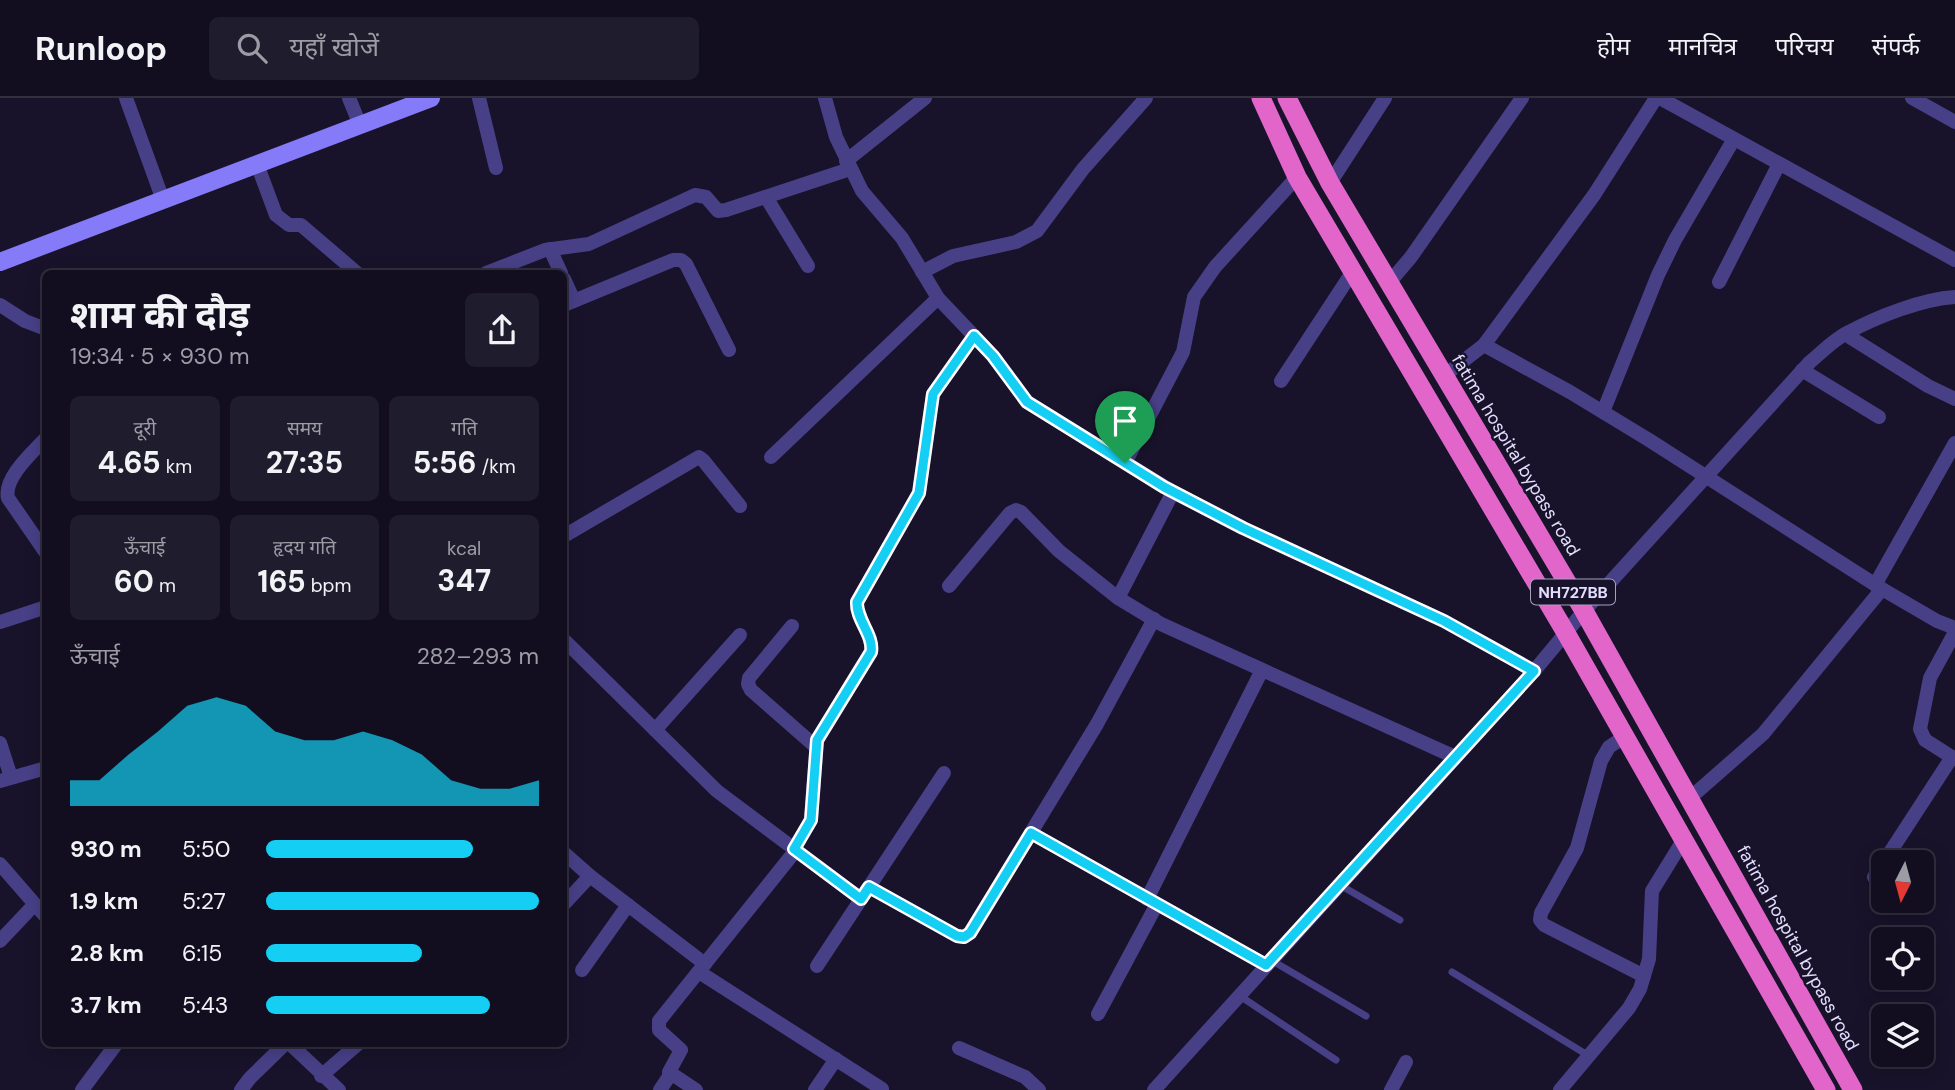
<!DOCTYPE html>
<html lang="hi">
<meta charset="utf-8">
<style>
body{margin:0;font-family:"DM Sans","Noto Sans Devanagari",sans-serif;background:#1f1c2d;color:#f1f3f6;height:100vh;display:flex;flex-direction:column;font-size:26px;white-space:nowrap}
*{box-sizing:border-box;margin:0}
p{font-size:23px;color:#9c9ca5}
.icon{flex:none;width:38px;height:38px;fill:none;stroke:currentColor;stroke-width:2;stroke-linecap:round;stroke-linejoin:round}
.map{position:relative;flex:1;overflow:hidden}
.side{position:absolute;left:42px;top:172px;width:525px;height:777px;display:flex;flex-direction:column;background:#120e20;border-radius:10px;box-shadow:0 4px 18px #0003,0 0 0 2px #312e3e}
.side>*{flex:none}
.needle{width:46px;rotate:186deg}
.controls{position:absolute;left:1871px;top:752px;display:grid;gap:14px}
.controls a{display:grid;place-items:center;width:63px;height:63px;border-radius:10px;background:#120e20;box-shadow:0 4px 18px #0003,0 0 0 2px #312e3e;font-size:35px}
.pin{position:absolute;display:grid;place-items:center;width:60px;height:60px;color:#fff;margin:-72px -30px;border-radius:50% 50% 50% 0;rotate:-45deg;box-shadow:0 0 7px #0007}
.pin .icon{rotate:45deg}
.round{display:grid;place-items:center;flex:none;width:74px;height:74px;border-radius:10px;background:#1f1c2d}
.summary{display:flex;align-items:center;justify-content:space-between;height:119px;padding:0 28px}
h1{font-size:38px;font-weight:700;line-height:52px}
.metrics{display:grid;grid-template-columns:repeat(3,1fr);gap:10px;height:119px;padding:7px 28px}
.metrics div{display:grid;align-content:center;border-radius:10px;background:#1f1c2d;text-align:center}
.metrics b{font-size:30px;font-weight:700}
.metrics small{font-size:19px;font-weight:400}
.metrics p{font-size:19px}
.chart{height:196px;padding:14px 28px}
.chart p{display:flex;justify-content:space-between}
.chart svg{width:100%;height:126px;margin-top:7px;fill:#14cef3;opacity:.7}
ul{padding:0 28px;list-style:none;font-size:23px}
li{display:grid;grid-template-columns:112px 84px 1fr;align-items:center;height:52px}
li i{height:18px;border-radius:9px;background:#14cef3}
header{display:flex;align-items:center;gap:42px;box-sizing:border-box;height:98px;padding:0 35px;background:#120e20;border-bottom:2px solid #312e3e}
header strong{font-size:33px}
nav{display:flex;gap:38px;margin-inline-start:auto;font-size:24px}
.search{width:490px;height:63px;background:#1f1c2d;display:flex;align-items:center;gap:18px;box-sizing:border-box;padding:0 24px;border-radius:10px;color:#9c9ca5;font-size:26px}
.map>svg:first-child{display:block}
</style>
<header>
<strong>Runloop</strong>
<div class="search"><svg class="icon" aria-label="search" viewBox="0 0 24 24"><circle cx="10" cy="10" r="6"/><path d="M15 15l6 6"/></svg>यहाँ खोजें</div>
<nav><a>होम</a><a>मानचित्र</a><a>परिचय</a><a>संपर्क</a></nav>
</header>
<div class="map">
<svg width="1955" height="992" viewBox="0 0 1955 992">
<rect width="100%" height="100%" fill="#18132a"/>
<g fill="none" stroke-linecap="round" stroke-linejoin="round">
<g stroke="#474087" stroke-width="7">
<polyline points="1340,787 1400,822"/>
<polyline points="1271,862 1366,918"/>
<polyline points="1452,874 1589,958"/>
<polyline points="1240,898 1336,962"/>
</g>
<g stroke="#474087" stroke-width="14">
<polyline points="126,0 163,102"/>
<polyline points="349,0 360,27"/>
<polyline points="479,0 496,70"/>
<polyline points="825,0 836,39 862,93 902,140 938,200 993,258 1027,304 1173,394 1243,430 1444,523 1534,573"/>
<polyline points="1660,0 1955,162"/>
<polyline points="1912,0 1955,24"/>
<polyline points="846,63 925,0"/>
<polyline points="257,66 276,117 289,127 301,127 357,175"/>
<polyline points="1330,85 1385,0"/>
<polyline points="766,99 808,168"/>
<polyline points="550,151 561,175"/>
<polyline points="922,174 953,158 1016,144 1037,133 1083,71 1146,0"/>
<polyline points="486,175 545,152 589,146 695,97 706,99 718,113 726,112 850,71"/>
<polyline points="564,181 574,203"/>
<polyline points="1719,184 1779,66"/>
<polyline points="1389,185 1411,159 1522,0"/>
<polyline points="0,207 25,223 46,231"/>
<polyline points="564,207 673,162 681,162 686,166 729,252"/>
<polyline points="1845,236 1928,288 1955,301"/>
<polyline points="1484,247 1594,97 1656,0"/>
<polyline points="1802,272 1879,319"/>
<polyline points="1445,277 1484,247 1570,294 1649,342 1882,491 1763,636 1690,700"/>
<polyline points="1281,283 1353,173"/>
<polyline points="1603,314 1658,177 1675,142 1734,41"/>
<path d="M46,340C33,354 3,380 8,400L46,455"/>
<polyline points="771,359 938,200"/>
<polyline points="1125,365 1183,254 1194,199 1215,169 1297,79"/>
<polyline points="564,438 699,359 703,362 740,408"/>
<polyline points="1875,487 1955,345"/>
<polyline points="949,488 1010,415 1016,412 1021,414 1059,453 1118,500 1161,526 1455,659"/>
<polyline points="1882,491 1937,523 1955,530"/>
<polyline points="1118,500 1173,394"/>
<polyline points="0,524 46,509"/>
<polyline points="792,528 749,580 748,586 751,592 816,649"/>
<polyline points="1955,534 1930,580 1920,631 1925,642 1955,661"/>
<polyline points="564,542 717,693 861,801"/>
<polyline points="655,632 740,537"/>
<polyline points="1624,639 1609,649 1601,663 1577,750 1541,815 1540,822 1544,827 1644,878"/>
<polyline points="0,645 11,679"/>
<polyline points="0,683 46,670"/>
<polyline points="1031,735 1266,867"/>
<path d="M794,751L811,722L817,642L871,554C874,537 856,522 857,504L919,395L933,296L974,238"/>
<polyline points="564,755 590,778 705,866"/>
<polyline points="0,766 46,819"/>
<polyline points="1874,779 1952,659"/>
<polyline points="869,789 957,838 964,839 970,835 1097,626 1154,521"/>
<polyline points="1147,801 1262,572"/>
<polyline points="564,806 590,778"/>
<polyline points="0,843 34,807"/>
<polyline points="817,868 944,675"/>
<polyline points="582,872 628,807"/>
<polyline points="699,874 882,991"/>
<polyline points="1098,916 1157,806"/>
<polyline points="289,945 339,992"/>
<polyline points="959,950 1025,979 1039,992"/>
<polyline points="321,978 359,945"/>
<polyline points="82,992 117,945"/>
<polyline points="241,992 250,980 286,945"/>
<polyline points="660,992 670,977"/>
<polyline points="696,992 669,974 681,952 659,932 659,923 796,752"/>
<polyline points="815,992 836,961"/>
<path d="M1154,992L1534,573L1584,513L1809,265C1821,255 1833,242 1847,235C1876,219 1922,201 1955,199"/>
<polyline points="1391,992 1406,964"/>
<polyline points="1560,992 1629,910 1640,891 1649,861 1652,793 1684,741"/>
</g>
<polyline stroke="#857af8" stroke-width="18" points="0,164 431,0"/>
<g stroke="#e265ca" stroke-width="19">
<polyline points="1261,0 1297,79 1566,535 1826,992"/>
<polyline points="1287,0 1330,85 1584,513 1853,992"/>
</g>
</g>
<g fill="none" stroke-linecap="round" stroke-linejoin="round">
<defs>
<path id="route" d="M974,238L993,258L1027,304L1164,389L1243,430L1444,523L1534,573L1266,867L1031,735L970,835L964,839L957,838L869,789L861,801L794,751L811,722L817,642L871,554C874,537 856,522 857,504L919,395L933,296Z"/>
</defs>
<use href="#route" stroke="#fff" stroke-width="14"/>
<use href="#route" stroke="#14cef3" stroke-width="9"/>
</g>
<g text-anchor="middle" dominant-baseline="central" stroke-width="5" stroke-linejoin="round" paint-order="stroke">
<rect fill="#18132a" stroke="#a6a1be" stroke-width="2" x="1531" y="481.5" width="84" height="25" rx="5"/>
<g font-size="16" font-weight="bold" fill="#e3defd">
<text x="1573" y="494">NH727BB</text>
</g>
<g font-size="18" fill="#e3defd" stroke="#18132a">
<text transform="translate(1516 357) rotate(59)">fatima hospital bypass road</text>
<text transform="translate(1798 850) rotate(61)">fatima hospital bypass road</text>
</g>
</g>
</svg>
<div class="controls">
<a><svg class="needle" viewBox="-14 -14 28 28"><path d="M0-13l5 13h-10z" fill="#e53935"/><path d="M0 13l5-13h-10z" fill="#9c9ca5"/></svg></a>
<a><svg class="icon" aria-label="locate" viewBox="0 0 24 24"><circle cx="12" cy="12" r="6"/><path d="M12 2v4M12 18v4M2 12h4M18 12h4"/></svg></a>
<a><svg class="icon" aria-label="layers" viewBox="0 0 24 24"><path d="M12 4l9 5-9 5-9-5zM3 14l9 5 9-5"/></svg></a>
</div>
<div class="pin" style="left:1125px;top:365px;background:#1e9e55"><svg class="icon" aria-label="arrive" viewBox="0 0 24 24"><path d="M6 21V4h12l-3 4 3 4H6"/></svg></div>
<section class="side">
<div class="summary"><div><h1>शाम की दौड़</h1><p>19:34 · 5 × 930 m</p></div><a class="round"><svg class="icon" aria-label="share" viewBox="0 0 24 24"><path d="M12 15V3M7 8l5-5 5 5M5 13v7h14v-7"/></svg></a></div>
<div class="metrics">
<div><p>दूरी</p><b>4.65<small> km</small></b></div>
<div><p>समय</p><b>27:35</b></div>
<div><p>गति</p><b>5:56<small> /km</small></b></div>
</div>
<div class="metrics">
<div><p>ऊँचाई</p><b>60<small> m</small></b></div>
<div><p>हृदय गति</p><b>165<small> bpm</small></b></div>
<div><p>kcal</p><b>347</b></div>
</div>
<div class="chart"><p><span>ऊँचाई</span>282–293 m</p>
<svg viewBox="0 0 160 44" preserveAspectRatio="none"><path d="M0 44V35L10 35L20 26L30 18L40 9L50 6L60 9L70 18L80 21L90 21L100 18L110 21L120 26L130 35L140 38L150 38L160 35V44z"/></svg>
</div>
<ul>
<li><b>930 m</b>5:50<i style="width:76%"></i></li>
<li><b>1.9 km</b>5:27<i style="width:100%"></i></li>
<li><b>2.8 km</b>6:15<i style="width:57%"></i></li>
<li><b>3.7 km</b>5:43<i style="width:82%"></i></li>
</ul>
</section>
</div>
